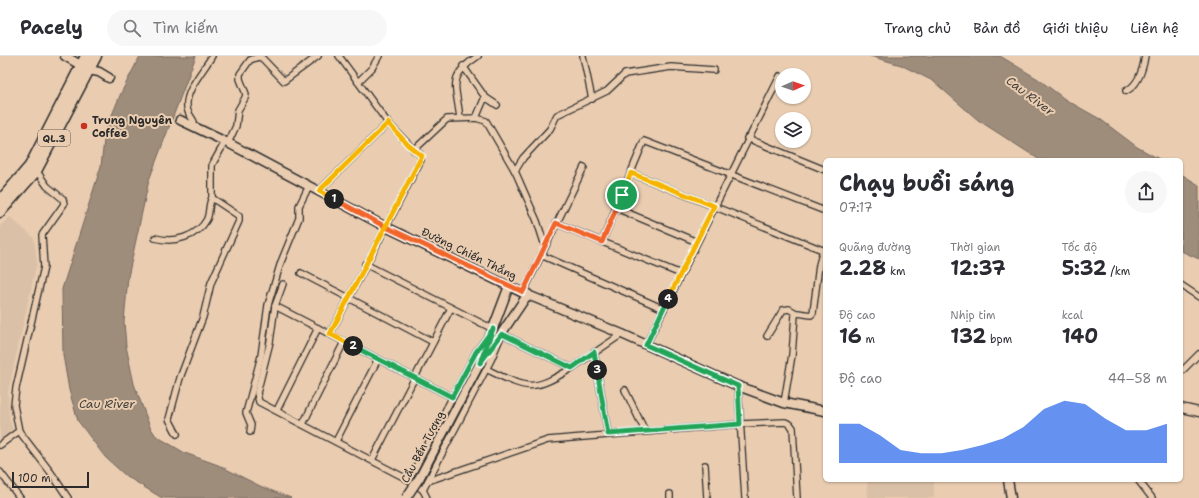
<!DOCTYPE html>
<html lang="vi">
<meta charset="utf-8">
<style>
body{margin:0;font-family:"Shantell Sans",sans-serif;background:#f7f7f7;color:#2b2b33;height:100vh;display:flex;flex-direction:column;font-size:15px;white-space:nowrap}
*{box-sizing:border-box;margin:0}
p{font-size:13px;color:#7c7c81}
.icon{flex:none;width:22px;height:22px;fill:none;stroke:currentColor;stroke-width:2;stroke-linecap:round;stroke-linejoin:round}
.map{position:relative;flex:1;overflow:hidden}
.side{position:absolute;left:823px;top:102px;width:360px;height:324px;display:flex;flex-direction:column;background:#fff;border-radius:6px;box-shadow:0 1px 3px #0004}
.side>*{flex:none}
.needle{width:26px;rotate:88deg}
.tools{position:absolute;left:775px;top:12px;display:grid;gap:8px}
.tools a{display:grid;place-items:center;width:36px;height:36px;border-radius:50%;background:#fff;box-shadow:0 1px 3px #0004;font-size:20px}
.scale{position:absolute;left:12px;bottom:10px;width:77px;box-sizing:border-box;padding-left:4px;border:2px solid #2b2b2b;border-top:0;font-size:11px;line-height:14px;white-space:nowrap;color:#2b2b2b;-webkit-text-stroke:3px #eacdb1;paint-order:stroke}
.pin{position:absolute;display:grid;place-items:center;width:34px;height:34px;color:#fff;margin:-17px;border:2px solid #fff;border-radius:50%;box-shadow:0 1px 4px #0007}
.km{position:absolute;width:20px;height:20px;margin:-10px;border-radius:50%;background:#222;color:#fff;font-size:11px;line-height:20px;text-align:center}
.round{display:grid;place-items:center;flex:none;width:42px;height:42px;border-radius:21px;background:#f7f7f7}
.head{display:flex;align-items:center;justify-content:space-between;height:68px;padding:0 16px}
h1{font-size:22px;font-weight:700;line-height:30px}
.stats{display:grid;grid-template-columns:repeat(3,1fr);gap:6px;height:68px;padding:4px 16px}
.stats div{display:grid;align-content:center}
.stats b{font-size:20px;font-weight:700}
.stats small{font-size:11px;font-weight:400}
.stats p{font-size:11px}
.chart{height:112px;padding:8px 16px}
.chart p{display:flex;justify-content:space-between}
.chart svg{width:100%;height:72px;margin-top:4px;fill:#2563eb;opacity:.7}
header{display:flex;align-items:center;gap:24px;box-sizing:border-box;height:56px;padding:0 20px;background:#fff;border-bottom:1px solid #e1e1e2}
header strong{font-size:19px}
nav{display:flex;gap:22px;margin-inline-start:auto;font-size:14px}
.search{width:280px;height:36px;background:#f7f7f7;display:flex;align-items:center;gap:10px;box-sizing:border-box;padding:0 14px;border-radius:22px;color:#7c7c81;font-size:15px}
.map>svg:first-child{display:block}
</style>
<header>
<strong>Pacely</strong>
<div class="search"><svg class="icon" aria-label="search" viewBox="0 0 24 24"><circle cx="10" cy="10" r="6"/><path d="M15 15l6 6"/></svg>Tìm kiếm</div>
<nav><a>Trang chủ</a><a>Bản đồ</a><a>Giới thiệu</a><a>Liên hệ</a></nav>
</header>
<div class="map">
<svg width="1199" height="442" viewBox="0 0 1199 442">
<rect width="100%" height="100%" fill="#eacdb1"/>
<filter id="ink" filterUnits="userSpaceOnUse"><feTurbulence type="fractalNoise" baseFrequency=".025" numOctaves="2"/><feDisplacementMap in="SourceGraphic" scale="8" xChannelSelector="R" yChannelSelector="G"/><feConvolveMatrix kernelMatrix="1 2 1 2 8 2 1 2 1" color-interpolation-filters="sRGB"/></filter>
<g filter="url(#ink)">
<g fill="#dac0a6">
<polygon points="10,161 34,182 37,206 8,336 9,361 14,376 0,386 0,170"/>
<polygon points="867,424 934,424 934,442 868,442"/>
</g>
<g fill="#9f8d7c" stroke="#71665c">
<polygon points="140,0 196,0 149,124 128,221 124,266 126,290 134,328 150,371 156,380 185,397 218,409 262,431 291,442 162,442 126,420 105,401 78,365 69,334 63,299 62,233 101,110 105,76 121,37"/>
<polygon points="870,0 1000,0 1038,23 1066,44 1100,63 1137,91 1161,104 1040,104 978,64 933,25 901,9"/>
<polygon points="1181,118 1199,129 1199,203 1181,195"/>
</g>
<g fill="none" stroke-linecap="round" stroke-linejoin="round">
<defs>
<g id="street">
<polyline points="339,0 388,67 414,94"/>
<polyline points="583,0 592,43"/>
<polyline points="463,10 485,41 497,49"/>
<polyline points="358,26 372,12 379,0"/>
<path d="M1126,35C1139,29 1143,13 1145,0"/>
<path d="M460,62C456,28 447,21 478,0"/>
<polyline points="476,62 485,41"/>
<path d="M193,70L194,66C192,61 187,57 187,51C185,34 204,14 212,0"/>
<polyline points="747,82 825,114"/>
<polyline points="228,87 236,70 238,54 245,42 246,38 240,23 240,18 250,4 258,1 262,2 284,25 318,0"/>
<polyline points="515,115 523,102 550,73 557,59 607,35 625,18 671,11 714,14"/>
<polyline points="631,117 825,195"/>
<polyline points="319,135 388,67"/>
<polyline points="616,152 697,186"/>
<polyline points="556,167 681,218"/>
<path d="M155,182C173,187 197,182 207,163C210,156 208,148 212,142"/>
<polyline points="602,186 644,85 825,155"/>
<polyline points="541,199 664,253"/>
<polyline points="365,208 493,273 476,296 409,424"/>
<polyline points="301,217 433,286"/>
<polyline points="283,228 275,250 270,286 257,337 259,346 409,424 423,434 427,442"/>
<polyline points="1181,229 1199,241"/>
<polyline points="523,237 584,111"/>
<polyline points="275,250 452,341"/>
<polyline points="330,278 421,104 420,98 414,94 447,63 476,62 486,65 515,115 537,165 545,190"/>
<polyline points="767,280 783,254 789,253 796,257"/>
<polyline points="646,289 780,20"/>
<polyline points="594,296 608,378"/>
<path d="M486,313C528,333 531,337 572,312"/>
<polyline points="1181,316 1199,298"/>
<polyline points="738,330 745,442"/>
<polyline points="625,334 645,375"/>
<polyline points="784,347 792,299 795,259 798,257 811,259 813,257 819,209 823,194"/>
<polyline points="277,354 318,272"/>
<polyline points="303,368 344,286"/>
<polyline points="19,375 52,418 68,442"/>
<polyline points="250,376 251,369 246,357 261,300 268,249 281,206 299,162 299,150 309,130"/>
<polyline points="177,378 169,363 180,322 203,261 211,227 239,165 239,160 212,142 212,109 225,86"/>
<polyline points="336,385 378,303"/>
<polyline points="0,389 19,375 14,349 16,332 44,211 42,179 64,148 63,143 47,130 36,114"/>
<polyline points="372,404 451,252"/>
<polyline points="705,409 707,442"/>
<polyline points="0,416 20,442"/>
<polyline points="1138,424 1152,442"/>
<polyline points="428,425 548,384 740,368 785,366 790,368 793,372 797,442"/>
<polyline points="423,434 491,304 502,278 572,312 622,278"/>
<polyline points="670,438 670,442"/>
</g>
<g id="secondary">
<polyline points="65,0 89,14 99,16 109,22"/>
<polyline points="180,64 228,87 386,171 523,237 622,278 738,330 784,347 825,355"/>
<polyline points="483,299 509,230"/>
<polyline points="480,307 491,293 528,238"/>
<polyline points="1181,352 1199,356"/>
<polyline points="1008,424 1011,442"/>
</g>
<g id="highway">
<polyline points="0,145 30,110 86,0"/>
<polyline points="0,156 36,115 96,0"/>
</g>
</defs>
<use href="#street" stroke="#2b2b2b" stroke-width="8"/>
<use href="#secondary" stroke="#2b2b2b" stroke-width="11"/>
<use href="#highway" stroke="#2b2b2b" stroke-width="13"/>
<use href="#street" stroke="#eacdb1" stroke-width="5.5"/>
<use href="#secondary" stroke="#eacdb1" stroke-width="8"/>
<use href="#highway" stroke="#eacdb1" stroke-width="10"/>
<defs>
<polyline id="secondary-bridge" points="406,442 420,421 480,307"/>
</defs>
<use href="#secondary-bridge" stroke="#2b2b2b" stroke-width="11" stroke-linecap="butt"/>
<use href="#secondary-bridge" stroke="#eacdb1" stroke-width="8"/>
</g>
</g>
<g fill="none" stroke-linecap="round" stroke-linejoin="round" filter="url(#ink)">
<defs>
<polyline id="split-1" points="334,143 386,171 523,236 556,167 602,186 622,139"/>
<polyline id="split-2" points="334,143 319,135 388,67 408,89 422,100 330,278 353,290"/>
<polyline id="split-3" points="353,290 452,341 476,296 493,273 480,307 502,278 572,312 594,296 597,314"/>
<polyline id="split-4" points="597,314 608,378 740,368 738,330 646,289 668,243"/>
<polyline id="split-5" points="622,139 631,117 714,150 668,243"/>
</defs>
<use href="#split-1" stroke="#fff" stroke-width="8"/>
<use href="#split-2" stroke="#fff" stroke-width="8"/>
<use href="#split-3" stroke="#fff" stroke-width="8"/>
<use href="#split-4" stroke="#fff" stroke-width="8"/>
<use href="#split-5" stroke="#fff" stroke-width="8"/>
<use href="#split-1" stroke="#f0652b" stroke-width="5"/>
<use href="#split-2" stroke="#f5b400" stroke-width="5"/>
<use href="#split-3" stroke="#22a559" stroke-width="5"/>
<use href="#split-4" stroke="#22a559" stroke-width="5"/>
<use href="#split-5" stroke="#f5b400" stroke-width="5"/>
</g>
<circle fill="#c8321e" stroke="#eacdb1" stroke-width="1.5" cx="84" cy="70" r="4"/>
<g text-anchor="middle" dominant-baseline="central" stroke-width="4" stroke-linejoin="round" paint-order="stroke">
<rect fill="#eacdb1" stroke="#645c53" stroke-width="1" x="38" y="74" width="32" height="16" rx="3"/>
<g font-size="10" font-weight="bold" fill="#2b2b2b">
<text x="54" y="82">QL.3</text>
</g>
<g font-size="11" font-weight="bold" fill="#2b2b2b" stroke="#eacdb1" text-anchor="start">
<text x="92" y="64">Trung Nguyên<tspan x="92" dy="13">Coffee</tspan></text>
</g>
<g font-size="11" fill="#2b2b2b" stroke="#eacdb1">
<text transform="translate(469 198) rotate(26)">Đường Chiến Thắng</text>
<text transform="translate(423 391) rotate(-62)">Cầu Bến Tượng</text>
</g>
<g font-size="12" font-style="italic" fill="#423f3b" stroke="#eacdb1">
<text transform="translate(1030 40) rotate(37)">Cau River</text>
<text x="107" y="348">Cau River</text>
</g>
</g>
</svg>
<div class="tools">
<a><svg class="needle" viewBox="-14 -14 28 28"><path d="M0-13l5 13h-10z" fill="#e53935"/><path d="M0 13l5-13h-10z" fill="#7c7c81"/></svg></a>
<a><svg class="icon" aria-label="layers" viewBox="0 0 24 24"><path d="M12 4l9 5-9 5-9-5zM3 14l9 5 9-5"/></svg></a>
</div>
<div class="scale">100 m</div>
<div class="pin" style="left:622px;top:139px;background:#1e9e55"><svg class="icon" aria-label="arrive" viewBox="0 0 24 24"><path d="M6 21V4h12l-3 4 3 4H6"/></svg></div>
<b class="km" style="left:334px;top:143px">1</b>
<b class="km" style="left:353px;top:290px">2</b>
<b class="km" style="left:597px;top:314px">3</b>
<b class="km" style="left:668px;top:243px">4</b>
<section class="side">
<div class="head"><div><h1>Chạy buổi sáng</h1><p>07:17</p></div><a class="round"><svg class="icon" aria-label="share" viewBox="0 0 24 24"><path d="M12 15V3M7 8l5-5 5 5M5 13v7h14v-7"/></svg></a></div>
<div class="stats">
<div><p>Quãng đường</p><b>2.28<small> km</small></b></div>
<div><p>Thời gian</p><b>12:37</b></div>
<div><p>Tốc độ</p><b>5:32<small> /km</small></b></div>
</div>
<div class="stats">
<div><p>Độ cao</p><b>16<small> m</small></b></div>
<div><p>Nhịp tim</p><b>132<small> bpm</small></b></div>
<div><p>kcal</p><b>140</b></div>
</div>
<div class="chart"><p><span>Độ cao</span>44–58 m</p>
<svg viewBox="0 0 160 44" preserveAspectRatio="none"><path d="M0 44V20L10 20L20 27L30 36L40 38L50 38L60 36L70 33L80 29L90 22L100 11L110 6L120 8L130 17L140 24L150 24L160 20V44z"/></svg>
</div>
</section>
</div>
